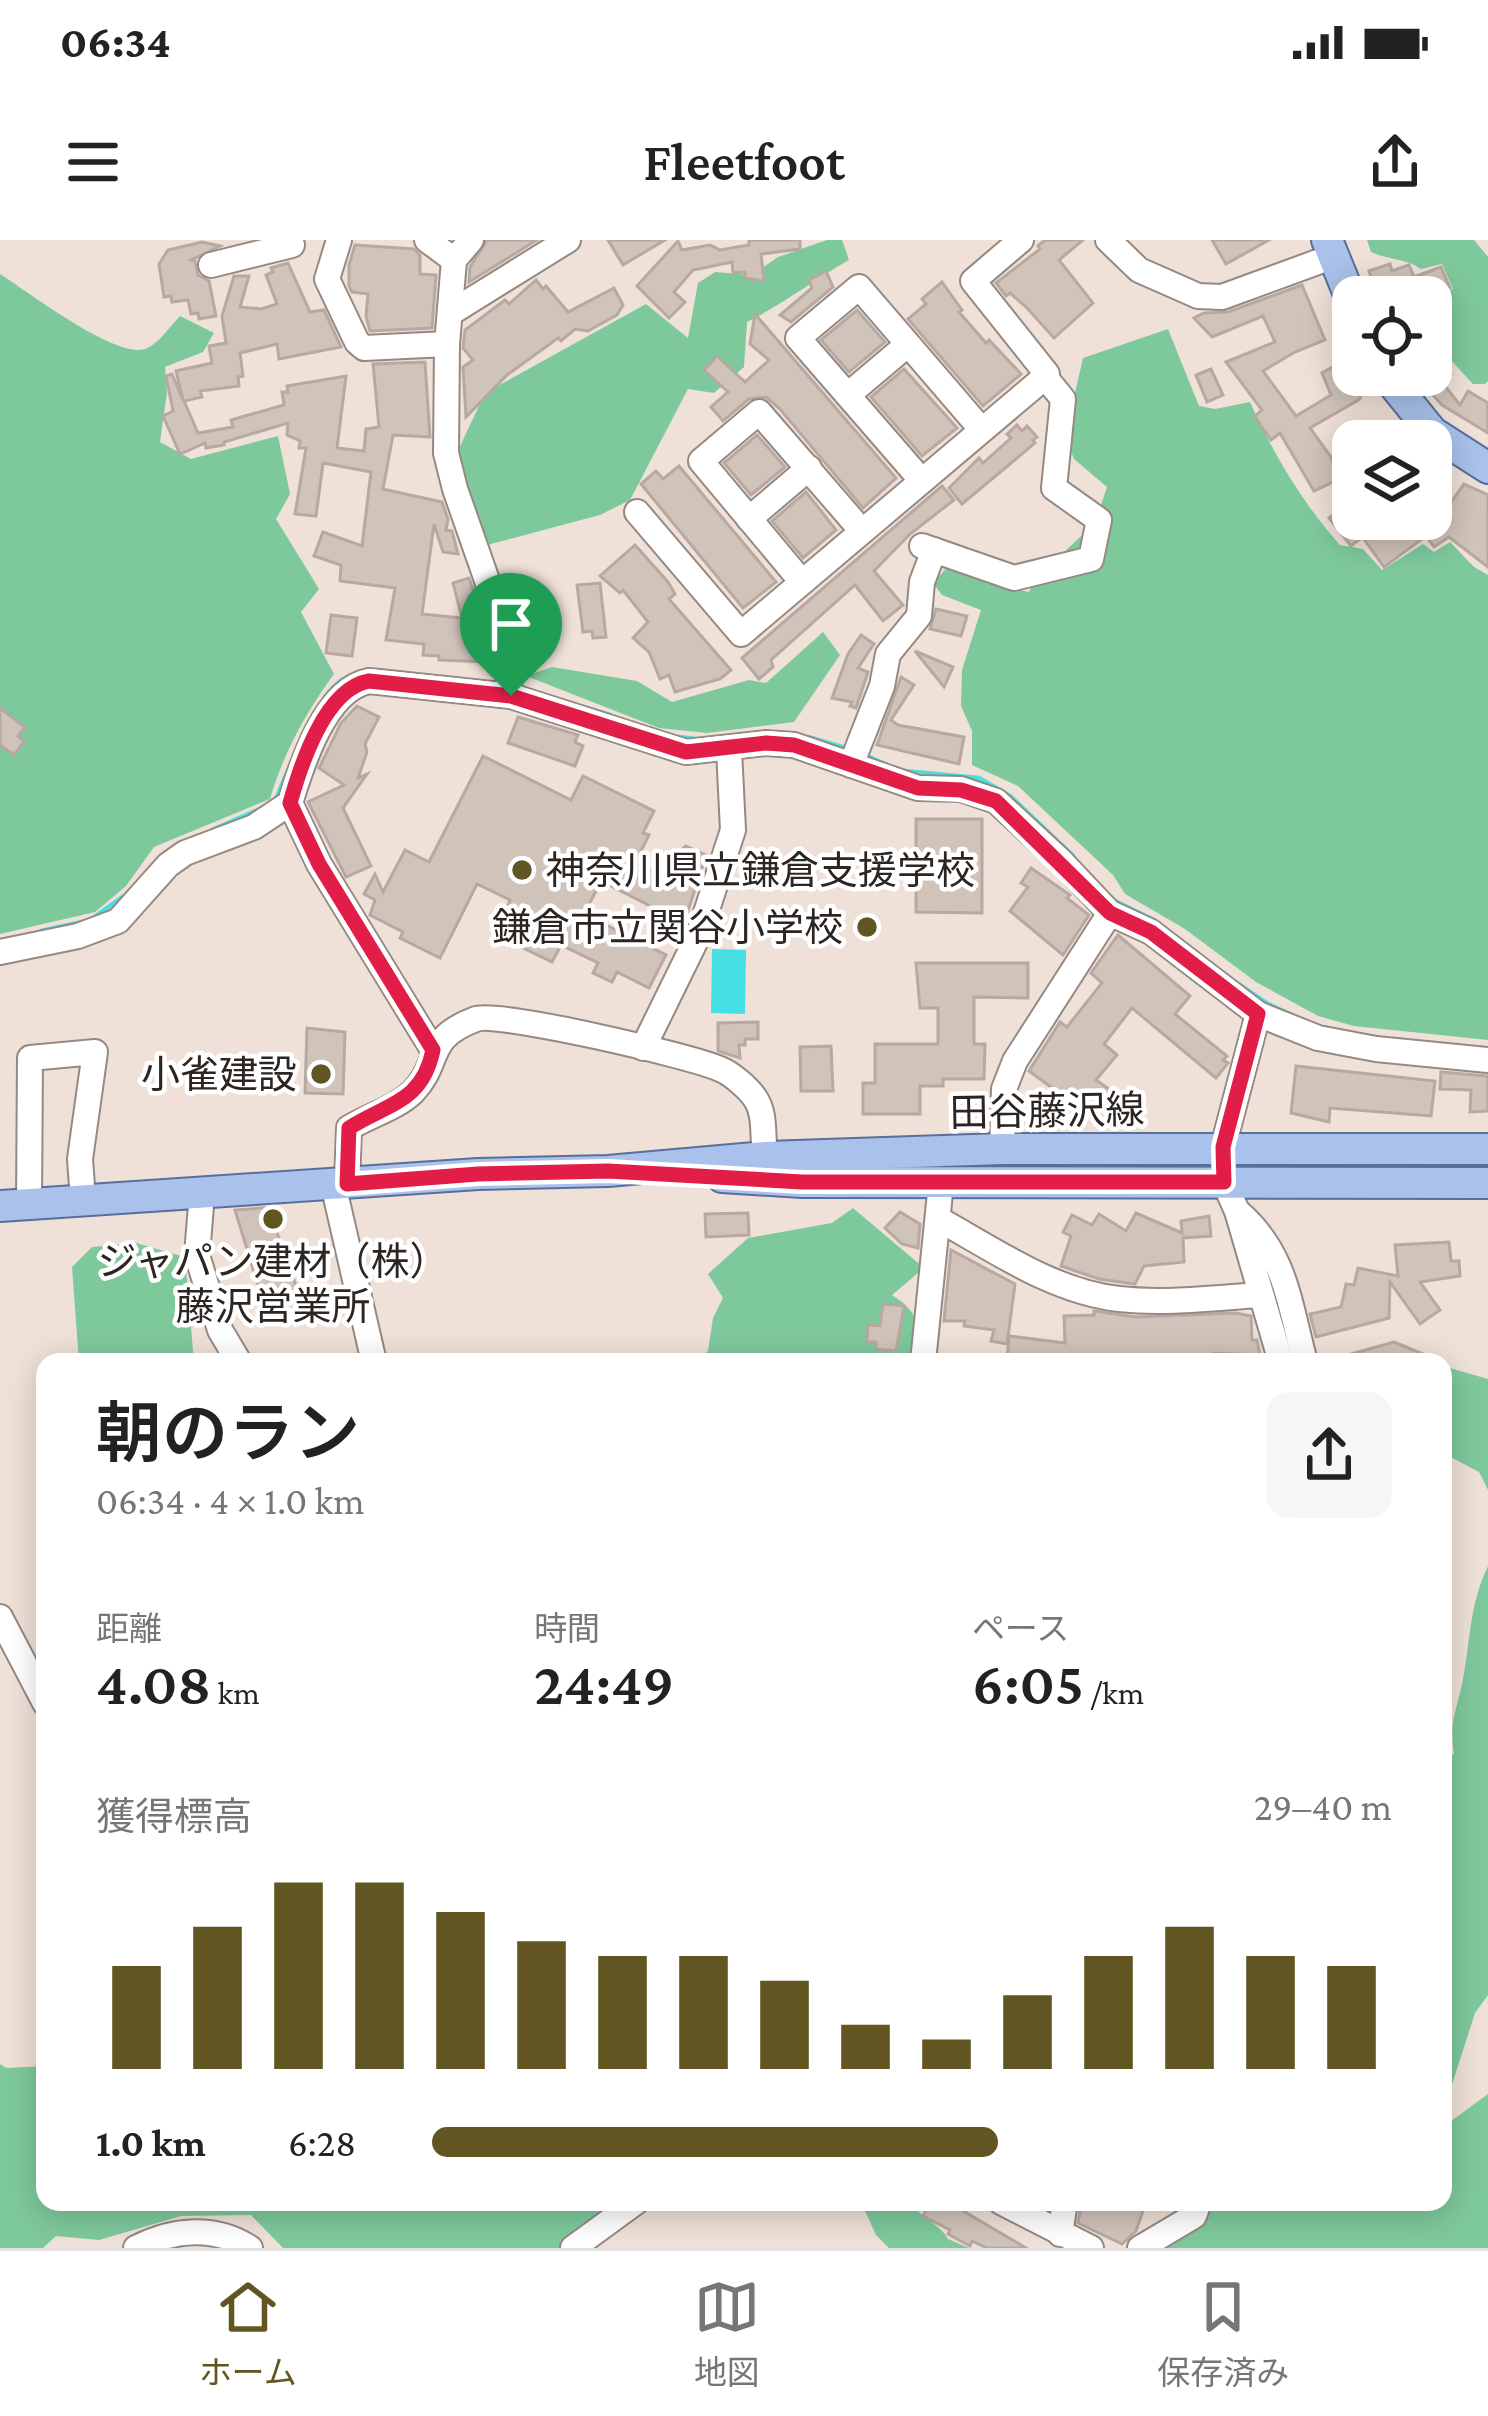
<!DOCTYPE html>
<html lang="ja">
<meta charset="utf-8">
<style>
body{margin:0;font-family:"Crimson Pro","Noto Sans JP",serif;background:#f6f6f6;color:#222;height:100vh;display:flex;flex-direction:column;font-size:45px;white-space:nowrap}
*{box-sizing:border-box;margin:0}
p{font-size:39px;color:#767676}
.icon{flex:none;width:66px;height:66px;fill:none;stroke:currentColor;stroke-width:2;stroke-linecap:round;stroke-linejoin:round}
.map{position:relative;flex:1;overflow:hidden}
.panel{position:absolute;left:36px;top:1113px;width:1416px;height:858px;display:flex;flex-direction:column;background:#fff;border-radius:24px;box-shadow:0 6px 30px #0003}
.panel>*{flex:none}
.fabs{position:absolute;left:1332px;top:36px;display:grid;gap:24px}
.fabs a{display:grid;place-items:center;width:120px;height:120px;border-radius:24px;background:#fff;box-shadow:0 6px 30px #0003;font-size:60px}
.pin{position:absolute;display:grid;place-items:center;width:102px;height:102px;color:#fff;margin:-123px -51px;border-radius:50% 50% 50% 0;rotate:-45deg;box-shadow:0 0 12px #0007}
.pin .icon{rotate:45deg}
.round{display:grid;place-items:center;flex:none;width:126px;height:126px;border-radius:24px;background:#f6f6f6}
.head{display:flex;align-items:center;justify-content:space-between;height:204px;padding:0 60px}
h1{font-size:66px;font-weight:600;line-height:90px}
.stats{display:grid;grid-template-columns:repeat(3,1fr);gap:18px;height:204px;padding:12px 60px}
.stats div{display:grid;align-content:center}
.stats b{font-size:60px;font-weight:600}
.stats small{font-size:33px;font-weight:400}
.stats p{font-size:33px}
.chart{height:336px;padding:24px 60px}
.chart p{display:flex;justify-content:space-between}
.chart svg{width:100%;height:216px;margin-top:12px;stroke:#615522;stroke-width:6}
ul{padding:0 60px;list-style:none;font-size:39px}
li{display:grid;grid-template-columns:192px 144px 1fr;align-items:center;height:90px}
li i{height:30px;border-radius:15px;background:#615522}
.status{display:flex;justify-content:space-between;align-items:center;height:84px;padding:0 60px;background:#fff;direction:ltr}
.status svg{height:33px;fill:currentColor}
header{display:flex;justify-content:space-between;align-items:center;height:156px;padding:0 60px;background:#fff;font-size:54px;font-weight:600}
.tabs{display:flex;justify-content:space-around;align-items:center;height:168px;border-top:3px solid #e0e0e0;background:#fff;font-size:33px;color:#767676}
.tabs a{display:grid;justify-items:center;gap:6px}
.tabs .on{color:#615522}
.map>svg:first-child{display:block}
</style>
<div class="status"><b>06:34</b><svg viewBox="0 0 49 12"><path d="M0 12V9h3v3zM5 12V6h3v6zM10 12V3h3v9zM15 12V0h3v12zM26 1h20v11H26zM47 4h2v5h-2z"/></svg></div>
<header><svg class="icon" aria-label="menu" viewBox="0 0 24 24"><path d="M4 6h16M4 12h16M4 18h16"/></svg>Fleetfoot<svg class="icon" aria-label="share" viewBox="0 0 24 24"><path d="M12 15V3M7 8l5-5 5 5M5 13v7h14v-7"/></svg></header>
<div class="map">
<svg width="1488" height="2008" viewBox="0 0 1488 2008">
<rect width="100%" height="100%" fill="#efe1d8"/>
<g fill="#7ec99c">
<path d="M827,0H842L849,20C814,40 783,64 747,82L744,127L714,153L688,149L630,260L600,275L487,305L455,217L485,153L646,64L688,98L698,43L715,32L752,35L778,17Z"/>
<path d="M1367,0H1474L1488,17V141L1485,144H1473C1445,113 1431,105 1431,59L1453,49L1442,24L1421,29C1406,18 1388,20 1371,12Z"/>
<path d="M0,34C27,51 116,119 145,109C158,105 170,86 180,76L214,93L203,112L165,127L167,152L160,202L191,219L278,196L290,254L276,279L319,349L301,372L334,434C305,474 284,512 270,559L154,607L126,646L95,672L0,694Z"/>
<path d="M1168,89L1199,166L1215,169L1250,162C1274,215 1301,261 1340,305L1363,309L1382,330L1423,304L1434,312L1450,302L1474,327L1488,335V800L1354,786L1318,776L1256,742L1185,689L1125,654L1113,635L1018,546L972,525V491L961,466L962,430L981,370L942,355L933,343L951,323L986,343L1029,352L1040,328L1060,316L1095,283L1107,247L1074,219L1065,197L1083,118Z"/>
<polygon points="823,392 840,415 794,482 707,493 659,488 526,436 552,427 637,441 672,462 749,440 766,443"/>
<path d="M853,968L924,1028L892,1055C922,1074 920,1089 915,1122H695L708,1111L713,1078L723,1058L708,1034L748,998L832,983Z"/>
<polygon points="136,1003 185,1017 194,1122 79,1122 72,1027 92,1007"/>
<polygon points="1443,1126 1488,1139 1488,1250 1479,1232 1443,1213"/>
<path d="M1488,1326V1755L1475,1773L1447,1860H1443V1517L1454,1514C1449,1479 1457,1471 1463,1439C1471,1397 1469,1366 1488,1326Z"/>
<polygon points="0,1824 6,1828 45,1826 45,1962 613,1962 562,2008 283,2008 251,1975 181,1976 99,2000 56,1996 43,2008 0,2008"/>
<polygon points="1488,1854 1488,2008 1162,2008 1208,1962 1373,1962 1382,1971 1389,1962 1443,1962 1443,1887"/>
<path d="M861,1962H910C921,1978 941,1985 948,1999L969,2008H889L876,1995Z"/>
</g>
<polygon fill="#45dfe4" points="712,709 746,710 745,774 711,773"/>
<g fill="none" stroke-linecap="round" stroke-linejoin="round">
<g stroke="#45dfe4" stroke-width="4.5">
<polyline points="518,447 610,475"/>
<path d="M322,462C343,426 375,428 411,434"/>
<polyline points="671,496 696,499"/>
<polyline points="808,497 849,509"/>
<polyline points="865,515 887,525"/>
<polyline points="904,531 979,538 1010,556 1073,616"/>
<polyline points="276,559 304,492"/>
<polyline points="212,590 262,568"/>
<polyline points="1113,660 1156,681"/>
<polyline points="93,678 128,653"/>
<polyline points="41,691 82,682"/>
<polyline points="1227,736 1268,764 1294,776"/>
</g>
</g>
<g fill="#d0c3ba" stroke="#b7a9a1" stroke-width="3">
<polygon points="487,0 537,0 469,42 470,27"/>
<polygon points="608,0 665,0 623,25"/>
<polygon points="749,0 800,0 800,9 761,14 764,41 745,38 745,32 733,33 732,22 693,30 674,52 685,62 669,78 637,46 678,1 682,10 710,5 720,10 749,5"/>
<polygon points="1045,0 1083,0 1059,20 1093,63 1054,98 1027,68 1010,53 1006,56 996,43 1040,9 1038,6"/>
<polygon points="1212,0 1269,0 1226,24"/>
<polygon points="202,2 220,6 191,20 195,21 198,35 209,41 216,76 199,79 198,73 191,74 188,60 172,62 171,56 164,57 159,24 168,10"/>
<polygon points="355,5 414,9 420,15 420,34 436,35 432,88 370,91 366,76 368,54 352,52 349,46 349,25"/>
<polygon points="288,23 310,72 324,70 341,107 279,119 277,104 240,113 243,136 238,137 239,146 200,151 202,157 184,161 198,193 233,187 231,180 284,165 282,152 288,152 287,146 346,136 337,208 364,211 366,189 379,187 373,124 425,122 430,197 393,195 383,249 442,262 448,279 446,290 452,291 458,314 443,312 434,284 422,374 462,378 453,343 469,338 480,370 489,422 439,420 439,416 423,415 424,404 386,400 395,348 340,341 341,325 314,316 323,292 362,306 371,232 323,223 316,276 295,274 306,208 299,208 300,201 287,195 288,183 224,202 224,205 206,208 205,203 180,214 163,176 173,171 166,136 172,134 183,160 176,131 212,123 209,106 226,103 222,76 234,36 249,36 240,67 261,69 277,64 266,35 273,32 271,28"/>
<polygon points="1390,24 1392,31 1409,25 1414,37 1441,27 1450,48 1427,57 1377,57 1369,31"/>
<polygon points="826,31 833,47 791,82 780,75 812,48 809,40"/>
<polygon points="536,40 543,49 546,46 568,72 614,48 623,65 617,75 588,91 575,89 561,101 558,98 507,135 466,177 463,127 473,120 463,108 465,90 505,60 509,64"/>
<polygon points="942,42 962,70 959,72 986,103 989,100 1021,134 983,166 908,79 926,64 922,59"/>
<polygon points="1302,45 1325,100 1295,112 1263,131 1296,176 1331,155 1322,133 1340,123 1344,124 1361,154 1360,159 1310,188 1331,217 1339,239 1314,251 1280,193 1271,200 1263,189 1255,176 1262,170 1226,122 1275,102 1263,76 1212,97 1194,78 1204,73 1228,72"/>
<polygon points="857,70 885,102 849,132 821,100"/>
<polygon points="755,74 896,238 863,268 780,169 766,157 749,159 723,181 711,167 728,152 704,130 717,116 745,142 769,120 750,104"/>
<polygon points="904,129 957,188 922,216 871,157"/>
<polygon points="1211,129 1223,155 1207,162 1196,135"/>
<polygon points="1415,135 1449,135 1441,141 1460,165 1468,151 1488,163 1488,193 1442,165"/>
<polygon points="1017,185 1022,191 1027,186 1037,197 1033,200 1035,203 962,264 949,248 979,218 983,223 1011,198 1007,194"/>
<polygon points="757,195 785,227 751,255 724,223"/>
<polygon points="679,226 776,342 743,368 641,244 656,231 663,239"/>
<polygon points="1464,244 1488,255 1488,327 1449,297 1434,307 1426,296 1384,327 1364,299 1391,279 1432,279 1436,284"/>
<polygon points="942,246 954,260 910,294 874,331 903,365 883,381 855,345 771,420 773,427 759,439 742,418"/>
<polygon points="806,252 836,290 803,318 772,281"/>
<polygon points="1353,259 1353,279 1365,279 1368,293 1351,306 1329,278"/>
<polygon points="635,305 668,342 675,354 669,359 731,430 720,439 675,452 669,435 660,439 649,412 633,398 648,382 623,350 620,353 600,336"/>
<polygon points="600,343 606,397 593,398 592,391 583,392 577,345"/>
<polygon points="509,352 527,380 534,426 523,427"/>
<polygon points="936,369 967,376 961,396 930,389"/>
<polygon points="331,375 357,378 352,416 326,413"/>
<polygon points="861,395 874,404 858,428 868,432 856,468 850,466 852,462 832,458 848,414"/>
<polygon points="915,411 953,427 944,447"/>
<polygon points="901,437 914,445 891,480 898,485 964,497 959,524 877,505"/>
<polygon points="357,466 379,477 365,504 367,512 358,538 367,534 343,568 371,626 346,637 308,562 344,545 319,528 341,483"/>
<polygon points="0,468 25,487 18,496 24,501 14,515 0,505"/>
<polygon points="518,477 578,495 575,502 583,506 575,526 508,503"/>
<polygon points="483,516 571,560 583,536 654,571 643,593 649,595 635,623 663,636 671,619 686,606 706,615 684,683 601,641 584,674 666,715 649,748 617,732 612,742 593,733 598,723 561,705 552,722 511,702 521,681 504,676 510,660 477,644 440,718 400,698 403,692 370,675 375,660 364,654 375,634 383,652 405,610 429,622"/>
<polygon points="916,579 982,579 982,673 916,672"/>
<polygon points="1031,628 1070,655 1067,658 1089,675 1063,715 1010,671 1028,647 1021,643"/>
<polygon points="1118,695 1190,756 1175,774 1227,816 1223,820 1228,823 1216,838 1132,768 1104,804 1117,815 1096,840 1130,864 1120,878 1101,864 1092,877 1029,831 1060,782 1067,787 1102,743 1091,733"/>
<polygon points="916,723 1028,723 1028,758 974,757 974,804 985,804 984,839 943,839 943,846 920,846 920,874 863,874 863,843 875,843 875,804 938,804 938,768 920,768"/>
<polygon points="758,782 758,799 745,799 745,805 739,805 740,818 718,811 718,783"/>
<polygon points="307,788 345,792 343,854 305,853"/>
<polygon points="831,806 833,851 801,851 800,807"/>
<polygon points="1296,826 1435,841 1431,876 1330,868 1329,882 1291,873"/>
<polygon points="1441,832 1488,836 1488,871 1470,872 1471,850 1440,849"/>
<polygon points="276,967 278,980 273,981 300,1057 265,1068 235,970"/>
<polygon points="900,972 920,984 918,1008 902,1004 885,988"/>
<polygon points="748,973 749,995 706,997 705,974"/>
<polygon points="1136,973 1182,993 1181,981 1209,976 1211,996 1183,998 1184,1022 1144,1026 1135,1044 1099,1039 1061,1026 1071,996 1063,992 1072,975 1092,985 1099,974 1126,991"/>
<polygon points="1449,1002 1451,1021 1459,1021 1460,1036 1420,1042 1440,1070 1420,1084 1390,1042 1389,1078 1316,1097 1310,1074 1341,1067 1346,1044 1354,1045 1358,1028 1398,1036 1395,1005"/>
<polygon points="951,1010 1015,1044 1007,1104 991,1101 994,1090 964,1086 965,1081 944,1081"/>
<polygon points="883,1064 904,1066 896,1111 876,1109 876,1102 867,1102 868,1085 880,1086"/>
<polygon points="1094,1071 1136,1077 1236,1073 1251,1076 1252,1100 1257,1100 1260,1115 1214,1113 1214,1122 1007,1122 1009,1096 1065,1103 1064,1076 1094,1075"/>
<polygon points="1394,1102 1442,1122 1337,1122 1337,1118"/>
<polygon points="911,1962 948,1962 1026,2008 987,2008 972,2001 970,2006 948,1994 950,1990 923,1976 926,1971"/>
<polygon points="1086,1962 1146,1962 1136,1991 1122,2004 1078,1983 1081,1966 1084,1967"/>
</g>
<g fill="none" stroke-linecap="round" stroke-linejoin="round">
<defs>
<g id="minor">
<polyline points="339,0 327,39 357,102 364,108 447,104"/>
<polyline points="427,0 454,20"/>
<polyline points="471,0 454,20 447,104 446,213 455,249 496,366 511,456"/>
<polyline points="1108,0 1139,30 1198,56 1222,57 1334,16"/>
<polyline points="211,25 292,5"/>
<polyline points="452,72 568,0"/>
<polyline points="849,154 907,105"/>
<polyline points="922,241 798,98 859,47 981,189"/>
<polyline points="637,272 741,394 1045,137 1047,134 973,41 1021,0"/>
<polyline points="749,279 809,228"/>
<polyline points="922,306 1014,338 1091,319 1099,280 1054,248 1063,159 1045,137"/>
<polyline points="802,342 701,221 759,172 861,290"/>
<polyline points="851,525 882,446 888,414 919,376 922,342 934,310"/>
<polyline points="290,563 319,624 433,810"/>
<path d="M0,712L78,696L118,681L168,625L185,613L254,587L290,563C302,524 325,450 369,441L511,456L686,512L766,503L794,505L918,548L961,549L996,561L1060,620L1110,673L1151,692L1258,774L1318,798L1376,809L1488,820"/>
<polyline points="1258,774 1223,907 1224,942 1237,971 1281,1122"/>
<polyline points="643,808 699,694 733,590 729,510"/>
<polyline points="1002,909 1004,849 1015,821 1110,673"/>
<path d="M347,943L349,888C370,875 395,869 413,852C443,820 423,799 476,779C498,771 691,816 720,829C731,833 748,848 755,858C770,880 757,910 772,929"/>
<polyline points="333,944 374,1122"/>
<polyline points="202,953 197,1015 220,1090 239,1122"/>
<polyline points="29,964 30,818 95,812 80,919 83,960"/>
<path d="M1237,971C1286,1012 1289,1063 1305,1122"/>
<path d="M940,980C996,1011 1054,1052 1119,1059C1166,1064 1213,1058 1260,1055"/>
<polyline points="923,1122 941,943"/>
<polyline points="0,1377 45,1463"/>
<polyline points="1001,1962 1091,2008"/>
<polyline points="1060,1994 1065,1962"/>
<path d="M136,2008C173,1989 215,1985 250,2008"/>
<polyline points="573,2008 636,1962"/>
<polyline points="1140,2008 1194,1976 1199,1962"/>
</g>
<g id="major">
<polyline points="1327,0 1353,64"/>
<polyline points="1386,135 1432,192 1488,228"/>
<polyline points="722,937 802,942 1488,943"/>
<polyline points="0,966 478,934 608,931 766,917 1002,909 1488,909"/>
</g>
</defs>
<use href="#minor" stroke="#968981" stroke-width="28"/>
<use href="#major" stroke="#586f9c" stroke-width="34"/>
<use href="#minor" stroke="#fff" stroke-width="24"/>
<use href="#major" stroke="#a9c1eb" stroke-width="30"/>
</g>
<g fill="none" stroke-linecap="round" stroke-linejoin="round">
<defs>
<path id="route" d="M369,441L511,456L686,512L766,503L794,505L918,548L961,550L996,561L1110,673L1151,692L1258,774L1223,907L1224,942H802L608,931L478,934L347,944L349,888C388,863 422,863 433,810L319,624L290,563C301,524 325,449 369,441Z"/>
</defs>
<use href="#route" stroke="#fff" stroke-width="24"/>
<use href="#route" stroke="#e11d48" stroke-width="15"/>
</g>
<g fill="#615522" stroke="#fff" stroke-width="4.5">
<circle cx="522" cy="630" r="12"/>
<circle cx="867" cy="687" r="12"/>
<circle cx="321" cy="834" r="12"/>
<circle cx="273" cy="979" r="12"/>
</g>
<g text-anchor="middle" dominant-baseline="central" stroke-width="9" stroke-linejoin="round" paint-order="stroke">
<g font-size="39" fill="#2c2623" stroke="#fff" text-anchor="end">
<text x="546" y="630" text-anchor="start">神奈川県立鎌倉支援学校</text>
<text x="843" y="687">鎌倉市立関谷小学校</text>
<text x="297" y="834">小雀建設</text>
<text x="273" y="1021" text-anchor="middle">ジャパン建材（株）<tspan x="273" dy="45">藤沢営業所</tspan></text>
</g>
<g font-size="39" fill="#2c2623" stroke="#fff">
<text transform="translate(1047 871) rotate(-1)">田谷藤沢線</text>
</g>
</g>
</svg>
<div class="fabs">
<a><svg class="icon" aria-label="locate" viewBox="0 0 24 24"><circle cx="12" cy="12" r="6"/><path d="M12 2v4M12 18v4M2 12h4M18 12h4"/></svg></a>
<a><svg class="icon" aria-label="layers" viewBox="0 0 24 24"><path d="M12 4l9 5-9 5-9-5zM3 14l9 5 9-5"/></svg></a>
</div>
<div class="pin" style="left:511px;top:456px;background:#1e9e55"><svg class="icon" aria-label="arrive" viewBox="0 0 24 24"><path d="M6 21V4h12l-3 4 3 4H6"/></svg></div>
<section class="panel">
<div class="head"><div><h1>朝のラン</h1><p>06:34 · 4 × 1.0 km</p></div><a class="round"><svg class="icon" aria-label="share" viewBox="0 0 24 24"><path d="M12 15V3M7 8l5-5 5 5M5 13v7h14v-7"/></svg></a></div>
<div class="stats">
<div><p>距離</p><b>4.08<small> km</small></b></div>
<div><p>時間</p><b>24:49</b></div>
<div><p>ペース</p><b>6:05<small> /km</small></b></div>
</div>
<div class="chart"><p><span>獲得標高</span>29–40 m</p>
<svg viewBox="0 0 160 44" preserveAspectRatio="none"><path d="M5 44V23M15 44V15M25 44V6M35 44V6M45 44V12M55 44V18M65 44V21M75 44V21M85 44V26M95 44V35M105 44V38M115 44V29M125 44V21M135 44V15M145 44V21M155 44V23"/></svg>
</div>
<ul>
<li><b>1.0 km</b>6:28<i style="width:59%"></i></li>
</ul>
</section>
</div>
<nav class="tabs">
<a class="on"><svg class="icon" aria-label="home" viewBox="0 0 24 24"><path d="M3 11l9-7 9 7M6 9v11h12V9"/></svg>ホーム</a>
<a><svg class="icon" aria-label="map" viewBox="0 0 24 24"><path d="M3 6l6-2 6 2 6-2v14l-6 2-6-2-6 2zM9 4v14M15 6v14"/></svg>地図</a>
<a><svg class="icon" aria-label="saved" viewBox="0 0 24 24"><path d="M7 4h10v16l-5-4-5 4z"/></svg>保存済み</a>
</nav>
